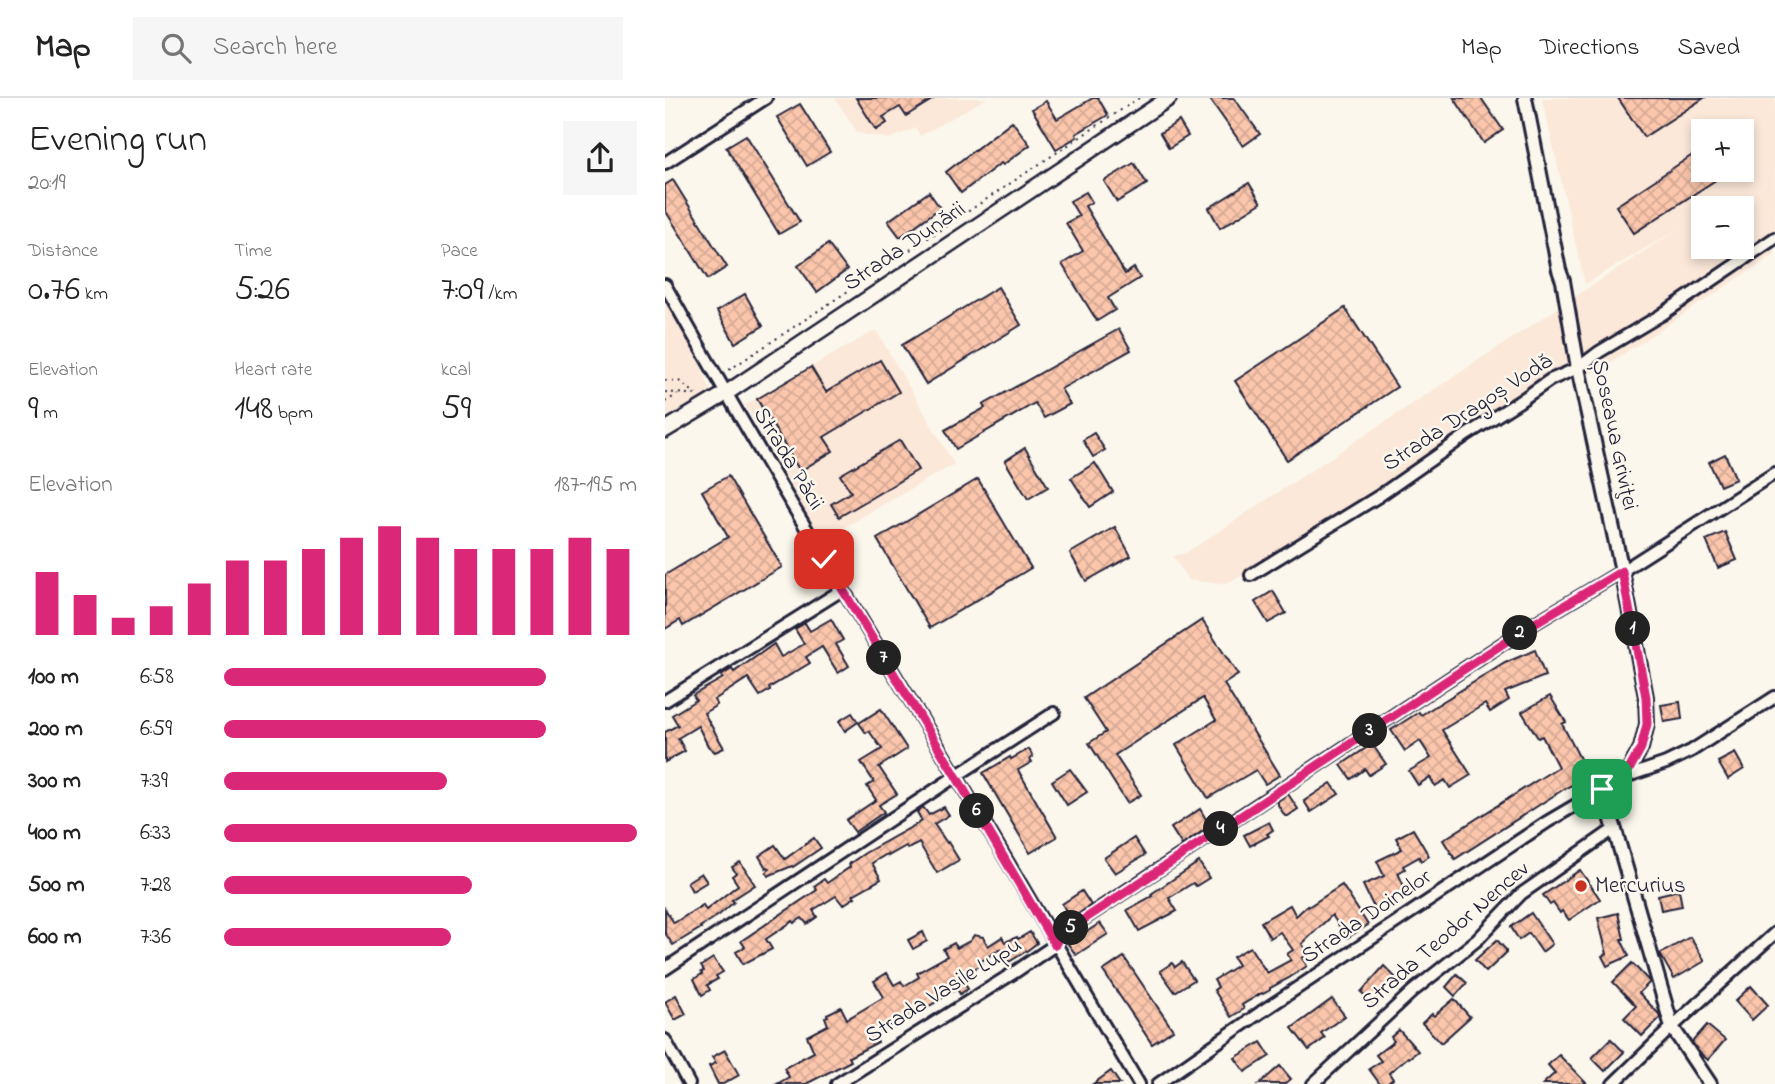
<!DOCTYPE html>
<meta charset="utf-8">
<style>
body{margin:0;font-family:"Indie Flower",sans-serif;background:#f6f6f6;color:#222;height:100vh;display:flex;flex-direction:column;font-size:26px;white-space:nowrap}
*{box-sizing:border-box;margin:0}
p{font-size:23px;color:#767676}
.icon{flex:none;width:38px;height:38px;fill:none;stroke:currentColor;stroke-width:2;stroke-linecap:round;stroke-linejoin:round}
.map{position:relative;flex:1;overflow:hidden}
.details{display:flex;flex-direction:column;background:#fff;width:665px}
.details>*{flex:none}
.fabs{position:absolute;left:1026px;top:21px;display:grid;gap:14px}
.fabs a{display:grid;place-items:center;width:63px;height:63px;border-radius:0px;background:#fff;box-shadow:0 4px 10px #0003;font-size:35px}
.pin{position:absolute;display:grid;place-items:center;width:60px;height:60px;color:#fff;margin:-30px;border-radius:14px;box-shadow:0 4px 10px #0006}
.km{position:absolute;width:35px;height:35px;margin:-18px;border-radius:50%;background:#222;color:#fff;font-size:19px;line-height:35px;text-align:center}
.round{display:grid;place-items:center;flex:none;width:74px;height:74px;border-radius:0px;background:#f6f6f6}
.summary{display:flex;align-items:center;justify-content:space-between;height:119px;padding:0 28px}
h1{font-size:38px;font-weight:600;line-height:52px}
.stats{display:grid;grid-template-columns:repeat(3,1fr);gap:10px;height:119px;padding:7px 28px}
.stats div{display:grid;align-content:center}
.stats b{font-size:35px;font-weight:600}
.stats small{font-size:19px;font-weight:400}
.stats p{font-size:19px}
.chart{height:196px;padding:14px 28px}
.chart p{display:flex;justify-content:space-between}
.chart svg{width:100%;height:126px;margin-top:7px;stroke:#db2777;stroke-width:6}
ul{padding:0 28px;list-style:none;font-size:23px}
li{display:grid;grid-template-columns:112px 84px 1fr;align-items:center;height:52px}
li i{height:18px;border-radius:9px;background:#db2777}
header{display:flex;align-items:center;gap:42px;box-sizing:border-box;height:98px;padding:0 35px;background:#fff;border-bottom:2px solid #e0e0e0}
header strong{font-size:33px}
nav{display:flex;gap:38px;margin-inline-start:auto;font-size:24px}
.search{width:490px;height:63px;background:#f6f6f6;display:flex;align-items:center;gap:18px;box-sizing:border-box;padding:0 24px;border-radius:0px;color:#767676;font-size:26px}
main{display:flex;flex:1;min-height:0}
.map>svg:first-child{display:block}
</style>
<header>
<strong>Map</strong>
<div class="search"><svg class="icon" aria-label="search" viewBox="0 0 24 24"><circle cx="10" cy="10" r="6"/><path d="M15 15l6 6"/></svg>Search here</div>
<nav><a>Map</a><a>Directions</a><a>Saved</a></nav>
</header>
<main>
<section class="details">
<div class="summary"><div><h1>Evening run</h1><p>20:19</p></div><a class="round"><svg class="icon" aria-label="share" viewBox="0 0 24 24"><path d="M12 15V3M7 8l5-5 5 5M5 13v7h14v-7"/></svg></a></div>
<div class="stats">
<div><p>Distance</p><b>0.76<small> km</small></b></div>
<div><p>Time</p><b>5:26</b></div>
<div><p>Pace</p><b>7:09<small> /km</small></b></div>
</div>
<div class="stats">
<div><p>Elevation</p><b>9<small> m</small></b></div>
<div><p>Heart rate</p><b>148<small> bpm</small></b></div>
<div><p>kcal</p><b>59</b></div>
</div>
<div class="chart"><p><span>Elevation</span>187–195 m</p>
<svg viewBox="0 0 160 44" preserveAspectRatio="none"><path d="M5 44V22M15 44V30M25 44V38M35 44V34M45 44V26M55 44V18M65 44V18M75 44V14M85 44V10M95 44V6M105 44V10M115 44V14M125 44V14M135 44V14M145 44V10M155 44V14"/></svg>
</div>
<ul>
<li><b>100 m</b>6:58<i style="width:78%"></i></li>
<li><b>200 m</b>6:59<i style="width:78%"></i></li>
<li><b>300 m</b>7:39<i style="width:54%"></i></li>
<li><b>400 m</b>6:33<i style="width:100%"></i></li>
<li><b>500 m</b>7:28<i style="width:60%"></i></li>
<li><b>600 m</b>7:36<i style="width:55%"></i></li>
</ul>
</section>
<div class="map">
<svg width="1110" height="986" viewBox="0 0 1110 986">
<defs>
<pattern id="building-cross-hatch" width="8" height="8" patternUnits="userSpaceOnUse" patternTransform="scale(1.75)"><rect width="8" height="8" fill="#fbc6ac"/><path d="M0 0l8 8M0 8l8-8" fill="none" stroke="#d7aa95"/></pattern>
</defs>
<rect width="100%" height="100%" fill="#fbf7ec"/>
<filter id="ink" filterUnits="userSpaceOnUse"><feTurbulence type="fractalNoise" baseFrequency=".0143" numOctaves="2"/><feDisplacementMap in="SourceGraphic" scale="14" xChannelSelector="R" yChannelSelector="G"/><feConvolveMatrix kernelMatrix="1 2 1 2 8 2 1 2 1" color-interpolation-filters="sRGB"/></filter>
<g filter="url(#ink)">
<g fill="#fbe8d9" fill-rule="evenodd">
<polygon points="170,0 322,0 255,38 251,30 224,41 193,35"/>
<path d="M877,0H1110V156L934,272L916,278L897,275L585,474L559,486L523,482L508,458L521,455L1013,131L920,186ZM1038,33H1076V72H1038ZM1038,110H1076V149H1038Z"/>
<polygon points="0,204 32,258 46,294 0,322"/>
<polygon points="211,232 289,366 157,442 80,307"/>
</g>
<g fill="url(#building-cross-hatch)" stroke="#22223b" stroke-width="2">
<polygon points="191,0 270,0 241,18 235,9 218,19 222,25 211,32"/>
<polygon points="428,0 433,0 443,17 411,36 412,39 391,51 367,11 381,3 392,21"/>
<polygon points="544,0 569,0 595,36 578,48"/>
<polygon points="789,0 816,0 838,32 819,45"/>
<polygon points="953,0 1039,0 979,39"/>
<polygon points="135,6 165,54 142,68 112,19"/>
<polygon points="347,23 365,47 338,67 336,65 296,95 281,74"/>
<polygon points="514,23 523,38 504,50 495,35"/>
<polygon points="81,37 135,124 114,136 61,49"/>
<polygon points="1038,50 1038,72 1066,72 969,135 951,108"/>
<polygon points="469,65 482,86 452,104 439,83"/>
<polygon points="8,82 62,169 43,181 0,112 0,87"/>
<polygon points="584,85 596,105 555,130 544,110"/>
<polygon points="264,94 275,110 235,139 223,123"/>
<polygon points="421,94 427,104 420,108 460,176 469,170 475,180 443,200 450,212 432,223 397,166 418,153 401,125 414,118 405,103"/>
<polygon points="163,146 182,172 152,194 133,168"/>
<polygon points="333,189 356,227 261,286 237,247"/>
<polygon points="80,196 98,228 70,245 52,213"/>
<polygon points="680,210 732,289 622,362 570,283"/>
<polygon points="454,231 466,252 396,291 405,306 379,320 370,305 291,351 280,332 320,310 318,307"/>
<polygon points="215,262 234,294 159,339 168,353 135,373 92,301 146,269 161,294"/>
<polygon points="429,335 440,352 428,359 418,342"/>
<polygon points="235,342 253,372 174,419 166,406 186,394 175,377"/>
<polygon points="360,350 383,389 363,401 340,363"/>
<polygon points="1060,356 1071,381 1055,388 1044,364"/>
<polygon points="430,365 448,394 425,409 406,380"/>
<polygon points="63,378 117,469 18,528 15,522 0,531 0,477 63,439 37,393"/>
<polygon points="313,381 366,470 265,530 212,441"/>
<polygon points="450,429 466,458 421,483 405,455"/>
<polygon points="1060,434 1072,462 1053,470 1041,442"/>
<polygon points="608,493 621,515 603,525 590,504"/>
<polygon points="166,521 178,542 171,546 184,568 173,575 157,549 141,559 145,565 104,590 105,592 95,598 83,580 49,602 52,607 39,615 59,650 50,654 43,648 33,628 13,640 20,653 0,664 0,634 13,627 7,617 31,602 28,597 58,580 56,578 67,571 69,574 109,546 116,559 139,546 130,531 140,525 145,533"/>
<polygon points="537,522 573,577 559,586 615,677 600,686 591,672 543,700 511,647 551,622 538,600 450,657 476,697 462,705 424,645 441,634 419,600"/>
<polygon points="870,552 880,578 840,594 844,602 825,614 820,606 777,632 806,677 785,690 780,682 770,688 765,679 753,687 744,673 766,660 755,643 740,653 726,632 754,614 756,617 840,565"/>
<polygon points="885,598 901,624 897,626 924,678 899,691 790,761 778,742 893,669 877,638 873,640 857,614"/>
<polygon points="1015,604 1017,621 999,624 996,607"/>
<polygon points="216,611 242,651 214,669 232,696 214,707 219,714 190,734 181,722 211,702 202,688 209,684 196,664 217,651 204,633 201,635 194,625"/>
<polygon points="187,615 193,624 180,633 174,623"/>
<polygon points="707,646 721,666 704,677 700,671 686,681 676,667"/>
<polygon points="364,651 368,659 365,661 367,664 353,672 392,739 365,755 318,675 345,659 346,661"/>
<polygon points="1070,655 1079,671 1063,681 1053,664"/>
<polygon points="405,671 422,694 402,707 387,683"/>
<polygon points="666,685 674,696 646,714 639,703"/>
<polygon points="623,696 633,711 623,718 620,718 613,707 613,703"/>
<polygon points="258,709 264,717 279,709 284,717 269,726 282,745 283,744 294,762 272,775 254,745 243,751 241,748 223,758 222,756 207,765 216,781 188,797 190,799 178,807 171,798 158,806 148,812 152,819 142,826 137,820 129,825 128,823 101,841 107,851 78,866 71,854 80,849 76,843 152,792 149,788 159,781 162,785 185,769 184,766 200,755 257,723 252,714"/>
<polygon points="535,711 545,728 517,747 506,730"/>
<polygon points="604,724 608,732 602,736 604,738 585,748 579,737"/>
<polygon points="748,731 764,758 756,763 754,759 738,768 740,771 733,775 741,793 709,810 698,787 719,778 712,763 737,751 731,740"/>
<polygon points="149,740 156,750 128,769 127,768 103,778 101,774 105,771 103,769 101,770 94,758 110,747 120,761"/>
<polygon points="469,740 480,757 450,775 439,760"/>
<polygon points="75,764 90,787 67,802 69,804 54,817 35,829 36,830 8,847 0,835 0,811 9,825 38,807 41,812 73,787 67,778 71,775 67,769"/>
<polygon points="534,764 544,780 531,788 528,785 504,800 512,813 474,833 462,812 487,798 486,796"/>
<polygon points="915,772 935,801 904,822 897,813 895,815 888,805 885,807 878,797"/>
<polygon points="36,775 42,784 27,793 22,784"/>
<polygon points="677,787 703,827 682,840 667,817 637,846 644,856 637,860 642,868 624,880 605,890 605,892 598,896 597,895 577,907 579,911 566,919 549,892 553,889 549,882 573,867 568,859 585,849 602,875 626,862 622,856 628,852 615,834 605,840 596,824 625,807 631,818 642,808 643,809"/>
<polygon points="1014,792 1017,808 996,812 993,797"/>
<polygon points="417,793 426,807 406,821 397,806"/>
<polygon points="866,815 887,846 877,854 864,835 854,842 846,829"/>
<polygon points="953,815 959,841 956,841 964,858 942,868 937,858 942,856 933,820"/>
<polygon points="435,825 443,836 411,857 403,846"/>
<polygon points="258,834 262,843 248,851 243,842"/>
<polygon points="365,834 372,845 363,852 344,864 335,851 315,864 317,866 296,879 303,891 295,896 292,891 229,930 227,927 210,938 213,944 184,959 186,963 141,986 112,986 124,979 119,970 149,954 142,938 163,927 160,919 163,918 162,916 176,909 182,921 219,899 209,883 222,875 229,887 236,883 239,888 254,879 252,875 282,858 278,851 289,845 292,850 305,843 309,837 318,839 323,848 337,839 340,844 352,839 353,841"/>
<polygon points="1025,839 1040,863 1009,881 995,856"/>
<polygon points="832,842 841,852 841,855 821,874 810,862"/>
<polygon points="459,859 508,932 487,946 438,873"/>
<polygon points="48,860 58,874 51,878 53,881 42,887 45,892 37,897 29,881 37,876 36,874 39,873 36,868"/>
<polygon points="517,864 529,882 510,894 495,873 507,865 510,869"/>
<polygon points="967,865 985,884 974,895 994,916 995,920 977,938 959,920 971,908 948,884"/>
<polygon points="719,868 730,879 707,904 696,894"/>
<polygon points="792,876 802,885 790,898 781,889"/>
<polygon points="1086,888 1103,907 1087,922 1070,903"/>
<polygon points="11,897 21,916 10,922 0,904"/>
<polygon points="667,901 680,918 656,935 660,940 644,952 627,930"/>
<polygon points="789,901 805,919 776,945 757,925 767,916 769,918"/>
<polygon points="1042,927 1060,942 1043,962 1034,954 1027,944"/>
<polygon points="734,932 753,953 744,960 743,959 724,975 728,981 722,986 715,986 704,971 716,963 711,957 729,943 726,939"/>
<polygon points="946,941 959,954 940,973 927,960"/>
<polygon points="596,944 605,958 580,974 570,960"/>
<polygon points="60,952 74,977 58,986 53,986 44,968 51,965 47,959"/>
<polygon points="894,957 922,986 878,986 890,975 883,967"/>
<polygon points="615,968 626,981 620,986 594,986"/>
<polygon points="446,973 455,986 428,986"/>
</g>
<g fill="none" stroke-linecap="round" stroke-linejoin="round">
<defs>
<g id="minor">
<polyline points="0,65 101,0"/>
<path d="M0,187C92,353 192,514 290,676C352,778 412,883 474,986"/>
<polyline points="586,477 714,398 803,336 855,303 885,282 913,270 934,254 996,217 1110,140"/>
<polyline points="0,603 177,492"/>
<polyline points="960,679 1001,665 1026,653 1110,599"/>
<polyline points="0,871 291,678 389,615"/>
<polyline points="0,942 24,986"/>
<polyline points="172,986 350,874 390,847 395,839 420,820 863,529 957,473 1110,375"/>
<polyline points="493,986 596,914 882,724 938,691"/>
<polyline points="648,986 748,893 812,842 856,796 949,731"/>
<polyline points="948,986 1007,929 1110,835"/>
</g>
<polyline id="tertiary" points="860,0 894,172 898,183 913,270 957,473 981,599 982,626 976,650 960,679 938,691 1007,929 1045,986"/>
<polyline id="secondary" points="0,332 60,296 504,0"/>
</defs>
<use href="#minor" stroke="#22223b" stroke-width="16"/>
<use href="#tertiary" stroke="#22223b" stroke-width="18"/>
<use href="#secondary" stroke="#22223b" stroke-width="19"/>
<g stroke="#22223b" stroke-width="2" stroke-dasharray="2 5" stroke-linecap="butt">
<polyline points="64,272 474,0"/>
<polyline points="0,282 14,283 31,296"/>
<polyline points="0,294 33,297"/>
<polyline points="0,304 13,296"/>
</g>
<use href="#minor" stroke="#fbf7ec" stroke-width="10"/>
<use href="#tertiary" stroke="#fbf7ec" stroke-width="12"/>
<use href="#secondary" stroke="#fbf7ec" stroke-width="14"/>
</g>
</g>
<g fill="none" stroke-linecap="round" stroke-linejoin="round" filter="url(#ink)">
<defs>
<polyline id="route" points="159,461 291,678 390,847 394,839 421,820 863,529 957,473 981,599 982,626 976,650 960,679 937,691"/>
</defs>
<use href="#route" stroke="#fff" stroke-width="14"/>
<use href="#route" stroke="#db2777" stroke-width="9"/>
</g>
<circle fill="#c8321e" stroke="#fbf7ec" stroke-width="2.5" cx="916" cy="788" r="7"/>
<g text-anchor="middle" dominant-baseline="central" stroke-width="5" stroke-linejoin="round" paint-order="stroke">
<g font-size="23" fill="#22223b" stroke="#fbf7ec">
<text transform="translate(240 149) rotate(-34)">Strada Dunării</text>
<text transform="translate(803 315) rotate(-33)">Strada Dragoș Vodă</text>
<text transform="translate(949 337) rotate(78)">Șoseaua Griviţei</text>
<text transform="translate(123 361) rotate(59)">Strada Păcii</text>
<text transform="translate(702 819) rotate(-34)">Strada Doinelor</text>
<text transform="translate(781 838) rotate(-41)">Strada Teodor Nencev</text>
<text transform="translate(279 893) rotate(-32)">Strada Vasile Lupu</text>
</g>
<g font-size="23" fill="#22223b" stroke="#fbf7ec" text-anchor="start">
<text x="930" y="788">Mercurius</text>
</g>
</g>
</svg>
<div class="fabs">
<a>+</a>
<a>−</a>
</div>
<div class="pin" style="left:937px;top:691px;background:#1e9e55"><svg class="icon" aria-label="arrive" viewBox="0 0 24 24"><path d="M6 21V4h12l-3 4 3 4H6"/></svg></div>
<div class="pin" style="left:159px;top:461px;background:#d93025"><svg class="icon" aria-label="check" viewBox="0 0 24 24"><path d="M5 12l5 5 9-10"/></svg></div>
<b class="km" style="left:968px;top:531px">1</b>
<b class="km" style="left:855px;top:535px">2</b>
<b class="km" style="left:705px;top:633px">3</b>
<b class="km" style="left:556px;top:731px">4</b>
<b class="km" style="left:406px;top:830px">5</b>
<b class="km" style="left:312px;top:713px">6</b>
<b class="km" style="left:219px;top:560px">7</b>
</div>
</main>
